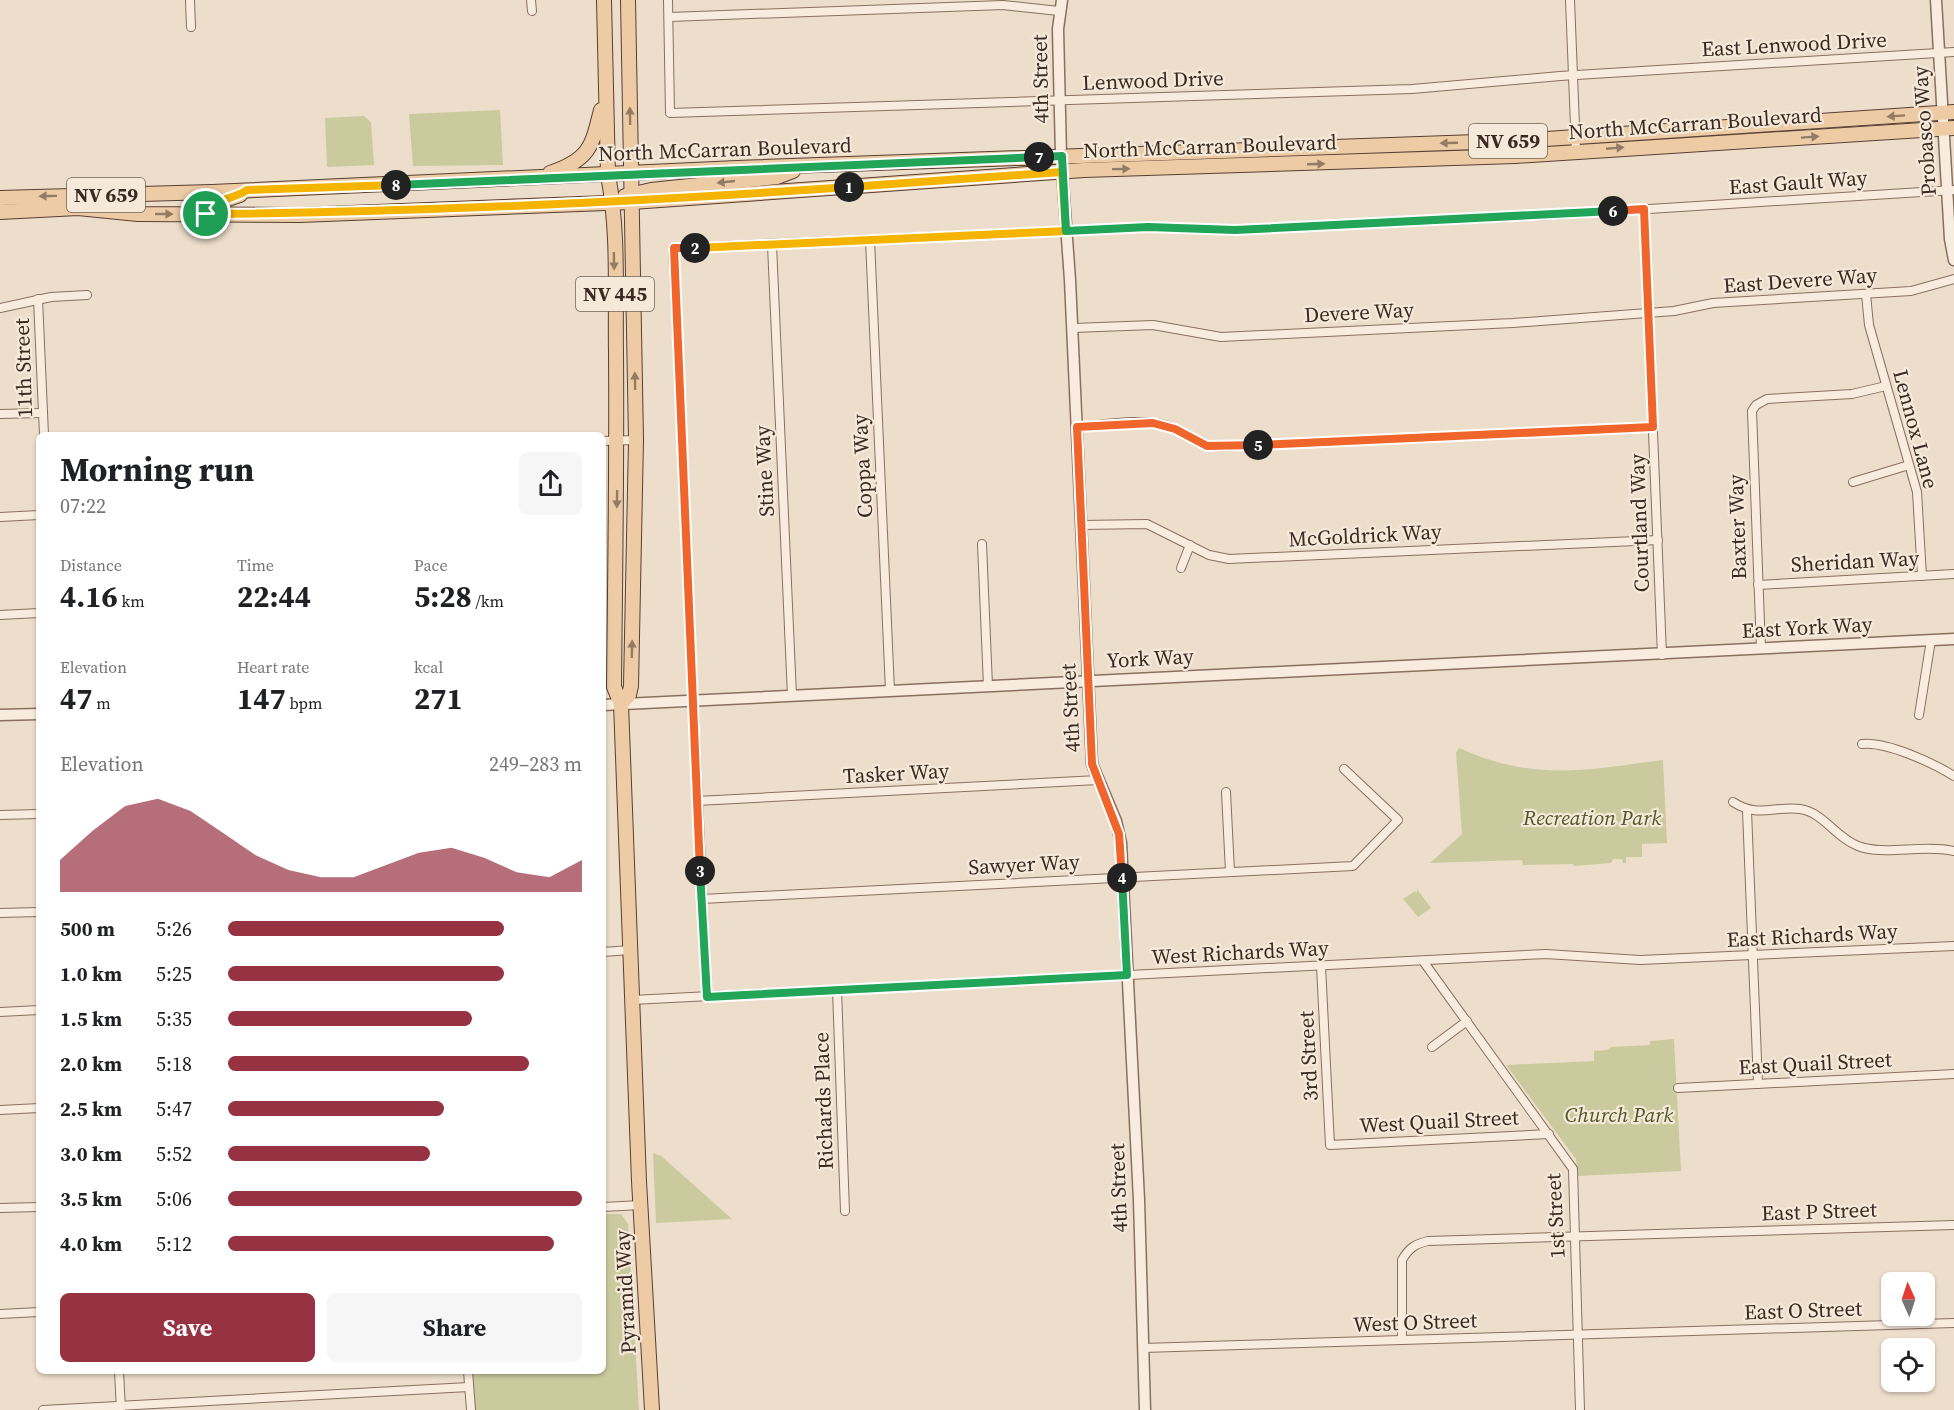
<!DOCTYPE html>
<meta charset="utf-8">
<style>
body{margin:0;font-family:"Source Serif 4",serif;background:#f6f6f6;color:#202124;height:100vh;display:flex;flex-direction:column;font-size:22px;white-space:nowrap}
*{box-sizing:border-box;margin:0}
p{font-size:20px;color:#757577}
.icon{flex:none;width:33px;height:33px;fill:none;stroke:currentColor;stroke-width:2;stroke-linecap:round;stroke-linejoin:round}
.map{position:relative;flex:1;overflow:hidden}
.panel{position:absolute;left:36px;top:432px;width:570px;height:942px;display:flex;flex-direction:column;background:#fff;border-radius:9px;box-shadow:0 2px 4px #0004}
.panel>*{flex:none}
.needle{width:39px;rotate:357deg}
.tools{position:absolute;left:1881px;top:1272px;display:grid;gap:12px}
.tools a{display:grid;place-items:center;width:54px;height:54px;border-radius:9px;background:#fff;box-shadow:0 2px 4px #0004;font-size:30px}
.pin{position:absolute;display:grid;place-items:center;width:51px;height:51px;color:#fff;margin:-26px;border:3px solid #fff;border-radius:50%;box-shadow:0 2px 6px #0007}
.km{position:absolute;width:30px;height:30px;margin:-15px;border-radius:50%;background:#222;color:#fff;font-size:16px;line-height:30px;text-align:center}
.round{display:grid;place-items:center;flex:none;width:63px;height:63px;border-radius:9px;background:#f6f6f6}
.summary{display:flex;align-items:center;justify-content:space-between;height:102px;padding:0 24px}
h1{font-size:33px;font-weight:700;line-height:45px}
.stats{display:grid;grid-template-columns:repeat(3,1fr);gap:9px;height:102px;padding:6px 24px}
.stats div{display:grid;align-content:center}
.stats b{font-size:30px;font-weight:700}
.stats small{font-size:16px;font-weight:400}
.stats p{font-size:16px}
.chart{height:168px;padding:12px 24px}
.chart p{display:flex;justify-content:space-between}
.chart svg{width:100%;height:108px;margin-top:6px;fill:#963242;opacity:.7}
.action{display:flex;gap:12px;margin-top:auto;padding:12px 24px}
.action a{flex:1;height:69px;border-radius:9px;background:#963242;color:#fff;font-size:24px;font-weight:700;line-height:69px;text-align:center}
.action a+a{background:#f6f6f6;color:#202124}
ul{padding:0 24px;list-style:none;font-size:20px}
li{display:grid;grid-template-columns:96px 72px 1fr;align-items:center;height:45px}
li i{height:15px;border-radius:8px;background:#963242}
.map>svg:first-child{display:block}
</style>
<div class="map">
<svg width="1954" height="1410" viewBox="0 0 1954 1410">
<rect width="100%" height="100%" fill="#eddecb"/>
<g fill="#cbca9e">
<polygon points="500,110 503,165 413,166 409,114"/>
<polygon points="364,116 371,122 374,165 327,167 325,118"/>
<path d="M1459,748C1534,782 1586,770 1663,760L1667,843L1642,844V857H1626V863H1623L1622,859H1613L1611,863L1574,866L1573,864L1523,865L1522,860L1430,863L1462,834L1456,753Z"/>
<polygon points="1417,889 1431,908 1418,917 1403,899 1415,891 1417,893"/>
<polygon points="1674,1039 1681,1171 1578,1176 1576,1159 1506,1065 1594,1061 1594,1051 1607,1050 1611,1047 1650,1045 1650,1041"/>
<polygon points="653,1153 661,1156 732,1219 656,1223"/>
<polygon points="603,1214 621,1214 628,1224 639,1410 475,1410 473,1371 603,1371"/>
</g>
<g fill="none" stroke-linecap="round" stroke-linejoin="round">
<defs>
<g id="minor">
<polyline points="190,0 191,27"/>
<polyline points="531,0 532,11"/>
<polyline points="668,0 670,113 1412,89 1560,76 1954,52"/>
<polyline points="1570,0 1576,151"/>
<polyline points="669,17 1003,5 1059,11"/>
<polyline points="1644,209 1662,655"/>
<polyline points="870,240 890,691"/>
<polyline points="772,245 792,696"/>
<polyline points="1866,294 1869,325 1917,492 1922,576"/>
<polyline points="38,299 44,435"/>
<polyline points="0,308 51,297 87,295"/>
<polyline points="1073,328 1153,325 1221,337 1513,323 1674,311 1713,303 1911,291 1954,279"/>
<polyline points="0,414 43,413"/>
<path d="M1077,427C1104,425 1139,418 1165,425C1184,430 1196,445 1216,447L1653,427"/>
<polyline points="603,441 636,440"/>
<polyline points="1853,482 1909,465"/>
<polyline points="0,517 39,515"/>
<polyline points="1081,525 1147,524 1209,555 1229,559 1658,540"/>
<polyline points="982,544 988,686"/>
<polyline points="1181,568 1190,545"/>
<polyline points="1758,585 1954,574"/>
<polyline points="0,615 39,613"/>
<polyline points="1761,649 1752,411 1756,405 1767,399 1852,394 1886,386"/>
<polyline points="1919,715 1931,640"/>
<path d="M1862,744C1886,741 1933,763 1954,776"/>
<polyline points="1226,792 1230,872"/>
<polyline points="697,801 1098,780"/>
<path d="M1733,802C1758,818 1773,806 1800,809C1823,812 1836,838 1858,846C1883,856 1923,844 1954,851"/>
<polyline points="1747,811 1758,1084"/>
<polyline points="0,815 39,814"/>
<polyline points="702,899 1353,866 1398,820 1344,769"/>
<polyline points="0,913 39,912"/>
<polyline points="603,952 630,950"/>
<polyline points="1423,961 1573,1169 1580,1410"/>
<polyline points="1321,966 1330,1145 1549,1134"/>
<polyline points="837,990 845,1211"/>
<polyline points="707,997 673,248 1148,227 1235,230 1553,215 1954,190"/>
<polyline points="632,1000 1546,954 1640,960 1954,946"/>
<polyline points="0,1012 39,1010"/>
<polyline points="1432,1047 1467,1021"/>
<polyline points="1678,1088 1954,1074"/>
<polyline points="0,1110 39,1108"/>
<polyline points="603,1207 641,1205"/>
<polyline points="0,1208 39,1207"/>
<polyline points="0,1314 39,1312"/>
<path d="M1402,1340V1260C1409,1248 1415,1244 1428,1241L1954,1225"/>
<polyline points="1143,1348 1954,1323"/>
<polyline points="119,1371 121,1410"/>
<polyline points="468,1371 471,1410"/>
<polyline points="43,1410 469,1387"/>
</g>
<g id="tertiary">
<polyline points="1062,0 1058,29 1061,156 1070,280 1092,764 1116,821 1121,843 1139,1200 1145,1410"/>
<polyline points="1936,0 1950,239 1954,260"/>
<polyline points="603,705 1954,639"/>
<polyline points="0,715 39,714"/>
</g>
<g id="primary">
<path d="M604,0L608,175C619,233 615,294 616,353C617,465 615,576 614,687L621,704L639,1181L652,1410"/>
<path d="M550,173C589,160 592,147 601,110"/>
<polyline points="625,196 651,190 777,177 793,171"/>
<polyline points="0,198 212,192 737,168 1531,140 1954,112"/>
<polyline points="0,212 78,208 138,214 300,215 632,202 1084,170 1515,156 1954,128"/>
<polyline points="206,215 208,206 240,195"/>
<polyline points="621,704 629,695 631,686 636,440 628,0"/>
</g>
</defs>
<use href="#minor" stroke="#8a6f5f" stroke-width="10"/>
<use href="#tertiary" stroke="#8a6f5f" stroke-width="13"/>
<use href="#primary" stroke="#583e33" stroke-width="16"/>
<use href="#minor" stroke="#f8ecde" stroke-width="8"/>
<use href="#tertiary" stroke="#f8ecde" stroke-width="10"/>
<use href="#primary" stroke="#edcca5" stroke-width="14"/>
</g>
<defs><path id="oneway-solid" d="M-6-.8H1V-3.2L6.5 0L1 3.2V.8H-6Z" transform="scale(1.5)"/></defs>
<g fill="#947b64">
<use href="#oneway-solid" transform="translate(630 116) rotate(-91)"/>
<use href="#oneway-solid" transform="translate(1896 116) rotate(176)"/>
<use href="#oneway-solid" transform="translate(1810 137) rotate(-4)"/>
<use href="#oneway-solid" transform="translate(1449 143) rotate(178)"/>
<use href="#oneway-solid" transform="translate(1615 148) rotate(-5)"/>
<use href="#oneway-solid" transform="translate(1316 164) rotate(-2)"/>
<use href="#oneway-solid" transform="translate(1121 169) rotate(-1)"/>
<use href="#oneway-solid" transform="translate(726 182) rotate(174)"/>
<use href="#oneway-solid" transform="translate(48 196) rotate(179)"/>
<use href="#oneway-solid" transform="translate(164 214)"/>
<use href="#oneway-solid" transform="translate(614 261) rotate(89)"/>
<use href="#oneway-solid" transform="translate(635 381) rotate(-91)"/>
<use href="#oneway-solid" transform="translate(617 499) rotate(91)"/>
<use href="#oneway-solid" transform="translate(632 649) rotate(-89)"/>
</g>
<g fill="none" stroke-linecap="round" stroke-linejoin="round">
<defs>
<path id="split-1" d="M206,214C421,212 635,202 849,187"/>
<polyline id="split-2" points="695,248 1066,231 1062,172 849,187"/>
<polyline id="split-3" points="695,248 674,248 700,871"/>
<polyline id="split-4" points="700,871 707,997 1127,975 1122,878"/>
<polyline id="split-5" points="1122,878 1119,834 1092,764 1077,427 1153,423 1175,429 1207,446 1258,445"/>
<polyline id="split-6" points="1258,445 1653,427 1644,209 1613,211"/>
<polyline id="split-7" points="1039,157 1062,156 1066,231 1148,227 1235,230 1613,211"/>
<polyline id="split-8" points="396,185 1039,157"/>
<path id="split-9" d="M206,214L208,206C219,199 234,199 247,190L396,185"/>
</defs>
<use href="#split-1" stroke="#fff" stroke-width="12"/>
<use href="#split-2" stroke="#fff" stroke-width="12"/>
<use href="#split-3" stroke="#fff" stroke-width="12"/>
<use href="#split-4" stroke="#fff" stroke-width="12"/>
<use href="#split-5" stroke="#fff" stroke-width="12"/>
<use href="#split-6" stroke="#fff" stroke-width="12"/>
<use href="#split-7" stroke="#fff" stroke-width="12"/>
<use href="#split-8" stroke="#fff" stroke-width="12"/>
<use href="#split-9" stroke="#fff" stroke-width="12"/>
<use href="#split-1" stroke="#f5b400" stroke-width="8"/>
<use href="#split-2" stroke="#f5b400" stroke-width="8"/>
<use href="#split-3" stroke="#f0652b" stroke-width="8"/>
<use href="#split-4" stroke="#22a559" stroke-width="8"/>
<use href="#split-5" stroke="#f0652b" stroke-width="8"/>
<use href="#split-6" stroke="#f0652b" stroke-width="8"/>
<use href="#split-7" stroke="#22a559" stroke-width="8"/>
<use href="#split-8" stroke="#22a559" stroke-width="8"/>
<use href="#split-9" stroke="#f5b400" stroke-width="8"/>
</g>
<g text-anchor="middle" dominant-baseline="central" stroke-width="4.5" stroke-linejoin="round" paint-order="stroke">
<g fill="#f5e9da" stroke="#736359" stroke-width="1.5">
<rect x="1469" y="124" width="78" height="34" rx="4.5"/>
<rect x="67" y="178" width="78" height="34" rx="4.5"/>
<rect x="576" y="277" width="78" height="34" rx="4.5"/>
</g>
<g font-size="20" font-weight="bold" fill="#3b2a22">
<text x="1508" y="141">NV 659</text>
<text x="106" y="195">NV 659</text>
<text x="615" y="294">NV 445</text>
</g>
<g font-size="21" fill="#3b2a22" stroke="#f5e9da">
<text transform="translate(1794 44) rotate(-3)">East Lenwood Drive</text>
<text transform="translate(1040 79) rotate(-91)">4th Street</text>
<text transform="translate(1153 80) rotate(-2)">Lenwood Drive</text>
<text transform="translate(1695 123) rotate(-4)">North McCarran Boulevard</text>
<text transform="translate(1924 131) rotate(-94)">Probasco Way</text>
<text transform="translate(1210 146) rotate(-2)">North McCarran Boulevard</text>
<text transform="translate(725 149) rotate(-2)">North McCarran Boulevard</text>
<text transform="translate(1798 182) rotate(-4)">East Gault Way</text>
<text transform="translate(1800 280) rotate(-4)">East Devere Way</text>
<text transform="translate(1359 312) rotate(-3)">Devere Way</text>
<text transform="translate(23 368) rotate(-92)">11th Street</text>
<text transform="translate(1916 429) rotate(75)">Lennox Lane</text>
<text transform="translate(862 466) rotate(-93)">Coppa Way</text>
<text transform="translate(764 471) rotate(-93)">Stine Way</text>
<text transform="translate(1639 523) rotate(-92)">Courtland Way</text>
<text transform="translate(1737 527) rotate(-92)">Baxter Way</text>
<text transform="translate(1365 535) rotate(-3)">McGoldrick Way</text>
<text transform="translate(1855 561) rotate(-3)">Sheridan Way</text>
<text transform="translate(1807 627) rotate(-3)">East York Way</text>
<text transform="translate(1150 658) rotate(-3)">York Way</text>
<text transform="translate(1070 708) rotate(-93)">4th Street</text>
<text transform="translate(896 773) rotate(-3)">Tasker Way</text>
<text transform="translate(1024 864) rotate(-3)">Sawyer Way</text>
<text transform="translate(1812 935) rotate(-3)">East Richards Way</text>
<text transform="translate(1240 952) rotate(-3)">West Richards Way</text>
<text transform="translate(1308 1056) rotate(-93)">3rd Street</text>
<text transform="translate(1815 1063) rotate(-3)">East Quail Street</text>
<text transform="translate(823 1101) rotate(-92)">Richards Place</text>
<text transform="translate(1439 1121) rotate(-3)">West Quail Street</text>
<text transform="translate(1118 1188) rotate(-92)">4th Street</text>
<text transform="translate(1819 1211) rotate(-2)">East P Street</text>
<text transform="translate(1555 1216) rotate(-93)">1st Street</text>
<text transform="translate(625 1292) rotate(-93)">Pyramid Way</text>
<text transform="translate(1803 1310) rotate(-2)">East O Street</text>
<text transform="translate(1415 1322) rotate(-2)">West O Street</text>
</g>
<g font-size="21" font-style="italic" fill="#525629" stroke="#f5e9da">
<text x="1592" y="817">Recreation Park</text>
<text x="1619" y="1114">Church Park</text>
</g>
</g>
</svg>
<div class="tools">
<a><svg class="needle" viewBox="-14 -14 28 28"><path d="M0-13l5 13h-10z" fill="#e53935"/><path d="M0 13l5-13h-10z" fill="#757577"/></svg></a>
<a><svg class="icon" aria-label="locate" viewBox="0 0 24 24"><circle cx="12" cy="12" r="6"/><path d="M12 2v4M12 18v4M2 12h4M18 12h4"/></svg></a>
</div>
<div class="pin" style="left:206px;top:214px;background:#1e9e55"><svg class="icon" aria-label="arrive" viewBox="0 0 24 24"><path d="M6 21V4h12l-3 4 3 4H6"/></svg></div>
<b class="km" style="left:849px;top:187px">1</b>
<b class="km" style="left:695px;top:248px">2</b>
<b class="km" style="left:700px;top:871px">3</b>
<b class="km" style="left:1122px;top:878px">4</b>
<b class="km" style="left:1258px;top:445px">5</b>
<b class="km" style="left:1613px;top:211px">6</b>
<b class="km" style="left:1039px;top:157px">7</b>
<b class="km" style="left:396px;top:185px">8</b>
<section class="panel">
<div class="summary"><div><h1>Morning run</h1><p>07:22</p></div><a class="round"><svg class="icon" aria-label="share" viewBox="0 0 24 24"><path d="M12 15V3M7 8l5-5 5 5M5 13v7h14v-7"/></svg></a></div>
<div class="stats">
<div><p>Distance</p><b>4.16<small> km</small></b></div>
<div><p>Time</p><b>22:44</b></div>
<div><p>Pace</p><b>5:28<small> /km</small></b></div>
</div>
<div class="stats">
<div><p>Elevation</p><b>47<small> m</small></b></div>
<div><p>Heart rate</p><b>147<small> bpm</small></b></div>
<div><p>kcal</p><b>271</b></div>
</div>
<div class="chart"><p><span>Elevation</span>249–283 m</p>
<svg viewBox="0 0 160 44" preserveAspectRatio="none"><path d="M0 44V31L10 19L20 9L30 6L40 11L50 20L60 29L70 35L80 38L90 38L100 33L110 28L120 26L130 30L140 36L150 38L160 31V44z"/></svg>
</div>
<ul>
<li><b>500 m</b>5:26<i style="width:78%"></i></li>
<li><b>1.0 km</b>5:25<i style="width:78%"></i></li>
<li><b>1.5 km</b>5:35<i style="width:69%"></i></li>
<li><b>2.0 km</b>5:18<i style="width:85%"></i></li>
<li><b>2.5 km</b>5:47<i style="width:61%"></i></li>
<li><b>3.0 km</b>5:52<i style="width:57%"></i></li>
<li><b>3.5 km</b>5:06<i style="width:100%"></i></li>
<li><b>4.0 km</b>5:12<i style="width:92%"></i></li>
</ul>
<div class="action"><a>Save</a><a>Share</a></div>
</section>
</div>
